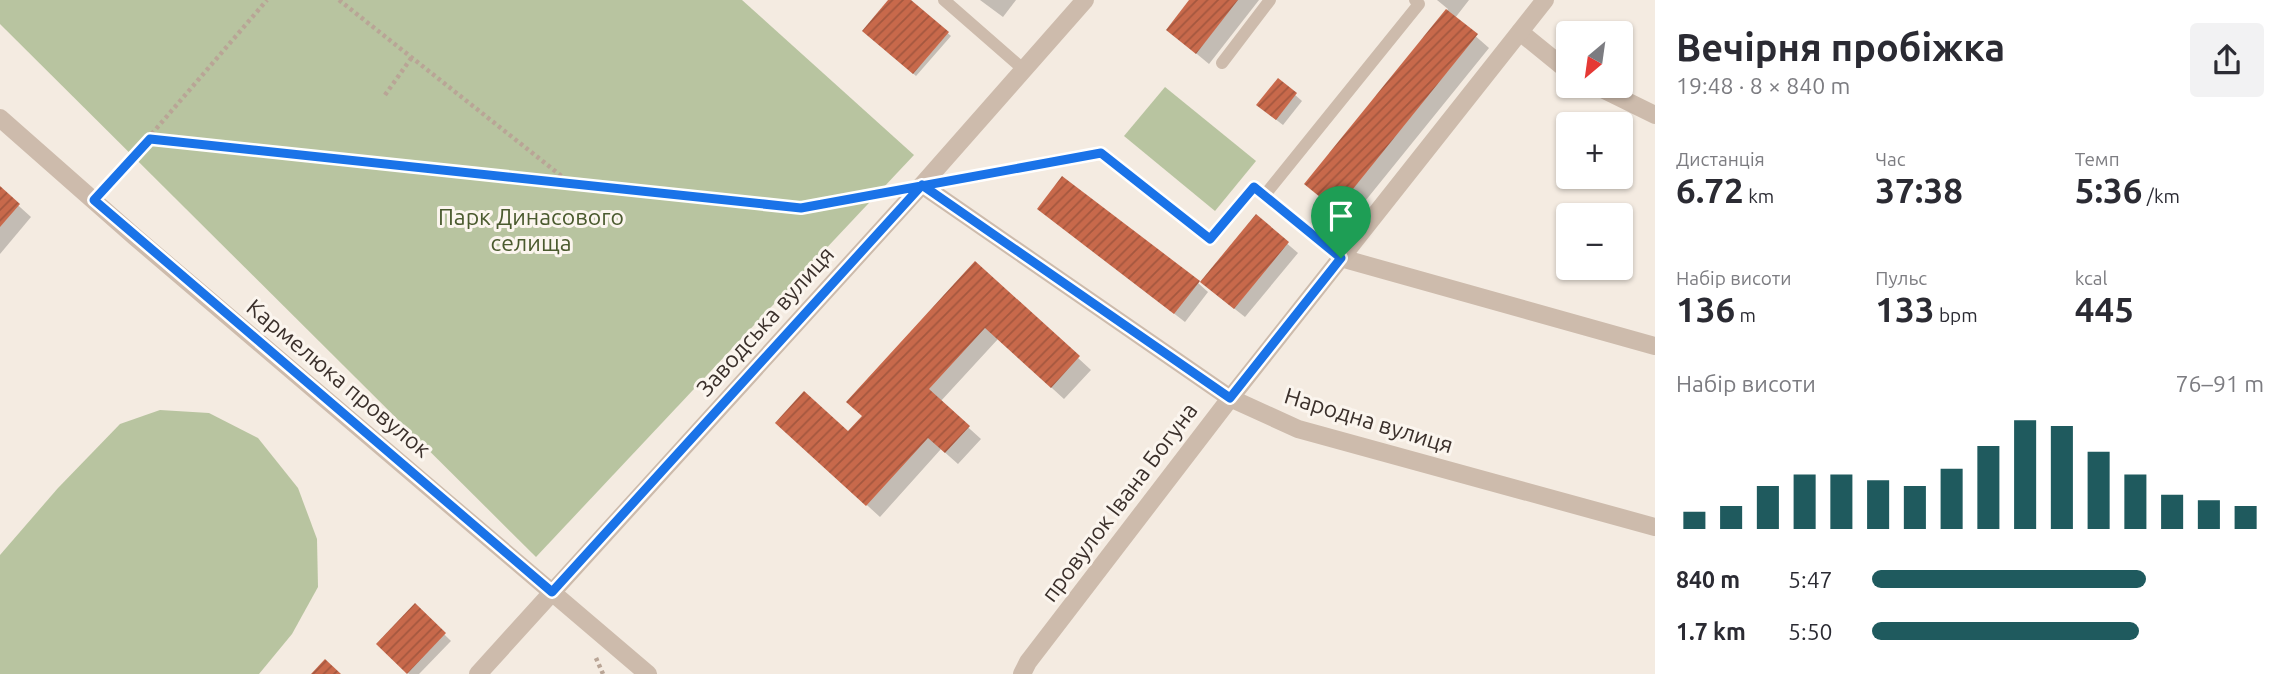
<!DOCTYPE html>
<html lang="uk">
<meta charset="utf-8">
<style>
body{margin:0;font-family:Ubuntu,sans-serif;background:#f2f2f3;color:#2b2b33;height:100vh;display:flex;flex-direction:column;font-size:26px;white-space:nowrap}
*{box-sizing:border-box;margin:0}
p{font-size:23px;color:#7c7c81}
.icon{flex:none;width:38px;height:38px;fill:none;stroke:currentColor;stroke-width:2;stroke-linecap:round;stroke-linejoin:round}
.map{position:relative;flex:1;overflow:hidden}
.side{display:flex;flex-direction:column;background:#fff;width:630px}
.side>*{flex:none}
.needle{width:46px;rotate:209deg}
.tools{position:absolute;left:1556px;top:21px;display:grid;gap:14px}
.tools a{display:grid;place-items:center;width:77px;height:77px;border-radius:7px;background:#fff;box-shadow:0 2px 5px #0004;font-size:35px}
.pin{position:absolute;display:grid;place-items:center;width:60px;height:60px;color:#fff;margin:-72px -30px;border-radius:50% 50% 50% 0;rotate:-45deg;box-shadow:0 0 7px #0007}
.pin .icon{rotate:45deg}
.round{display:grid;place-items:center;flex:none;width:74px;height:74px;border-radius:7px;background:#f2f2f3}
.headline{display:flex;align-items:center;justify-content:space-between;height:119px;padding:0 21px}
h1{font-size:38px;font-weight:600;line-height:52px}
.figures{display:grid;grid-template-columns:repeat(3,1fr);gap:10px;height:119px;padding:7px 21px}
.figures div{display:grid;align-content:center}
.figures b{font-size:35px;font-weight:600}
.figures small{font-size:19px;font-weight:400}
.figures p{font-size:19px}
.chart{height:196px;padding:14px 21px}
.chart p{display:flex;justify-content:space-between}
.chart svg{width:100%;height:126px;margin-top:7px;stroke:#1f5a5e;stroke-width:6}
ul{padding:0 21px;list-style:none;font-size:23px}
li{display:grid;grid-template-columns:112px 84px 1fr;align-items:center;height:52px}
li i{height:18px;border-radius:9px;background:#1f5a5e}
main{display:flex;flex:1;min-height:0}
.map>svg:first-child{display:block}
</style>
<main>
<div class="map">
<svg width="1655" height="674" viewBox="0 0 1655 674">
<defs>
<pattern id="building-hatch" width="6" height="6" patternUnits="userSpaceOnUse" patternTransform="scale(1.75)"><rect width="6" height="6" fill="#c8694b"/><path d="M-1 1l2-2M0 6l6-6M5 7l2-2" fill="none" stroke="#a4573f"/></pattern>
</defs>
<rect width="100%" height="100%" fill="#f4ebe1"/>
<g fill="#b8c4a0">
<polygon points="0,0 742,0 914,155 536,557 0,24"/>
<polygon points="1165,87 1256,161 1215,211 1124,136"/>
<polygon points="160,410 209,413 258,438 298,488 317,539 318,587 292,634 259,674 0,674 0,555 58,488 120,424"/>
</g>
<g fill="#0003">
<polygon points="890,0 909,0 951,36 916,76 864,31"/>
<polygon points="980,0 1016,0 1003,17"/>
<polygon points="1191,0 1259,0 1209,64 1168,30"/>
<polygon points="1437,0 1469,0 1455,18 1489,48 1349,221 1307,184 1448,9"/>
<polygon points="1278,80 1302,101 1283,125 1265,111"/>
<polygon points="0,189 31,217 0,254"/>
<polygon points="1039,209 1198,283 1208,292 1185,322"/>
<polygon points="1256,217 1298,253 1245,317 1212,291"/>
<polygon points="975,263 1091,370 1064,399 998,339 940,402 981,439 958,464 941,449 880,517 790,435 849,433 864,417"/>
<polygon points="415,606 451,641 419,674 409,674 378,644"/>
</g>
<g fill="url(#building-hatch)">
<polygon points="888,0 911,0 949,32 913,74 862,31"/>
<polygon points="1189,0 1238,0 1196,54 1166,30"/>
<polygon points="1446,9 1478,34 1336,210 1304,184"/>
<polygon points="1278,78 1297,93 1276,120 1256,105"/>
<polygon points="1062,176 1200,281 1174,314 1037,209"/>
<polygon points="0,186 20,204 0,227"/>
<polygon points="1256,214 1289,242 1234,309 1200,282"/>
<polygon points="975,261 1080,356 1051,388 985,328 929,389 970,426 945,453 928,438 866,506 775,423 804,391 848,431 862,416 846,402"/>
<polygon points="415,603 446,633 407,674 376,644"/>
<polygon points="325,659 341,674 311,674"/>
</g>
<g fill="none" stroke-linecap="round" stroke-linejoin="round">
<g stroke="#b9a596" stroke-width="4.5" stroke-dasharray="3.5 3.5" stroke-linecap="butt">
<polyline points="339,0 569,182"/>
<polyline points="385,95 412,57"/>
<polyline points="150,139 801,208 889,191"/>
<polyline points="956,179 1085,156"/>
<polyline points="106,187 267,0"/>
<polyline points="596,658 603,674"/>
</g>
<g stroke="#cdbbac" stroke-width="12">
<polyline points="944,0 1023,69"/>
<polyline points="1222,63 1270,0"/>
<polyline points="1101,153 1210,239 1254,187 1264,196 1419,4 1415,0"/>
<polyline points="1264,196 1341,258"/>
</g>
<g stroke="#cdbbac" stroke-width="18">
<polyline points="1520,32 1568,71"/>
<polyline points="1596,86 1655,115"/>
<polyline points="0,118 135,237 648,674"/>
<polyline points="922,185 1230,398 1298,429 1655,527"/>
<polyline points="1341,258 1655,346"/>
<polyline points="478,674 922,185 1085,0"/>
<polyline points="1022,674 1028,662 1235,392 1545,0"/>
</g>
</g>
<g fill="none" stroke-linecap="round" stroke-linejoin="round">
<defs>
<polyline id="route" points="1341,258 1254,187 1210,239 1101,153 801,208 150,139 94,200 552,592 922,185 1230,398 1341,258"/>
</defs>
<use href="#route" stroke="#fff" stroke-width="14"/>
<use href="#route" stroke="#1a73e8" stroke-width="9"/>
</g>
<g text-anchor="middle" dominant-baseline="central" stroke-width="6" stroke-linejoin="round" paint-order="stroke">
<g font-size="23" fill="#4a5a2e" stroke="#fbf5ee">
<text x="531" y="216">Парк Динасового<tspan x="531" dy="26">селища</tspan></text>
</g>
<g font-size="23" fill="#3b302b" stroke="#fbf5ee">
<text transform="translate(765 321) rotate(-48)">Заводська вулиця</text>
<text transform="translate(339 378) rotate(40)">Кармелюка провулок</text>
<text transform="translate(1369 420) rotate(17)">Народна вулиця</text>
<text transform="translate(1119 502) rotate(-53)">провулок Івана Богуна</text>
</g>
</g>
</svg>
<div class="tools">
<a><svg class="needle" viewBox="-14 -14 28 28"><path d="M0-13l5 13h-10z" fill="#e53935"/><path d="M0 13l5-13h-10z" fill="#7c7c81"/></svg></a>
<a>+</a>
<a>−</a>
</div>
<div class="pin" style="left:1341px;top:258px;background:#1e9e55"><svg class="icon" aria-label="arrive" viewBox="0 0 24 24"><path d="M6 21V4h12l-3 4 3 4H6"/></svg></div>
</div>
<section class="side">
<div class="headline"><div><h1>Вечірня пробіжка</h1><p>19:48 · 8 × 840 m</p></div><a class="round"><svg class="icon" aria-label="share" viewBox="0 0 24 24"><path d="M12 15V3M7 8l5-5 5 5M5 13v7h14v-7"/></svg></a></div>
<div class="figures">
<div><p>Дистанція</p><b>6.72<small> km</small></b></div>
<div><p>Час</p><b>37:38</b></div>
<div><p>Темп</p><b>5:36<small> /km</small></b></div>
</div>
<div class="figures">
<div><p>Набір висоти</p><b>136<small> m</small></b></div>
<div><p>Пульс</p><b>133<small> bpm</small></b></div>
<div><p>kcal</p><b>445</b></div>
</div>
<div class="chart"><p><span>Набір висоти</span>76–91 m</p>
<svg viewBox="0 0 160 44" preserveAspectRatio="none"><path d="M5 44V38M15 44V36M25 44V29M35 44V25M45 44V25M55 44V27M65 44V29M75 44V23M85 44V15M95 44V6M105 44V8M115 44V17M125 44V25M135 44V32M145 44V34M155 44V36"/></svg>
</div>
<ul>
<li><b>840 m</b>5:47<i style="width:70%"></i></li>
<li><b>1.7 km</b>5:50<i style="width:68%"></i></li>
</ul>
</section>
</main>
